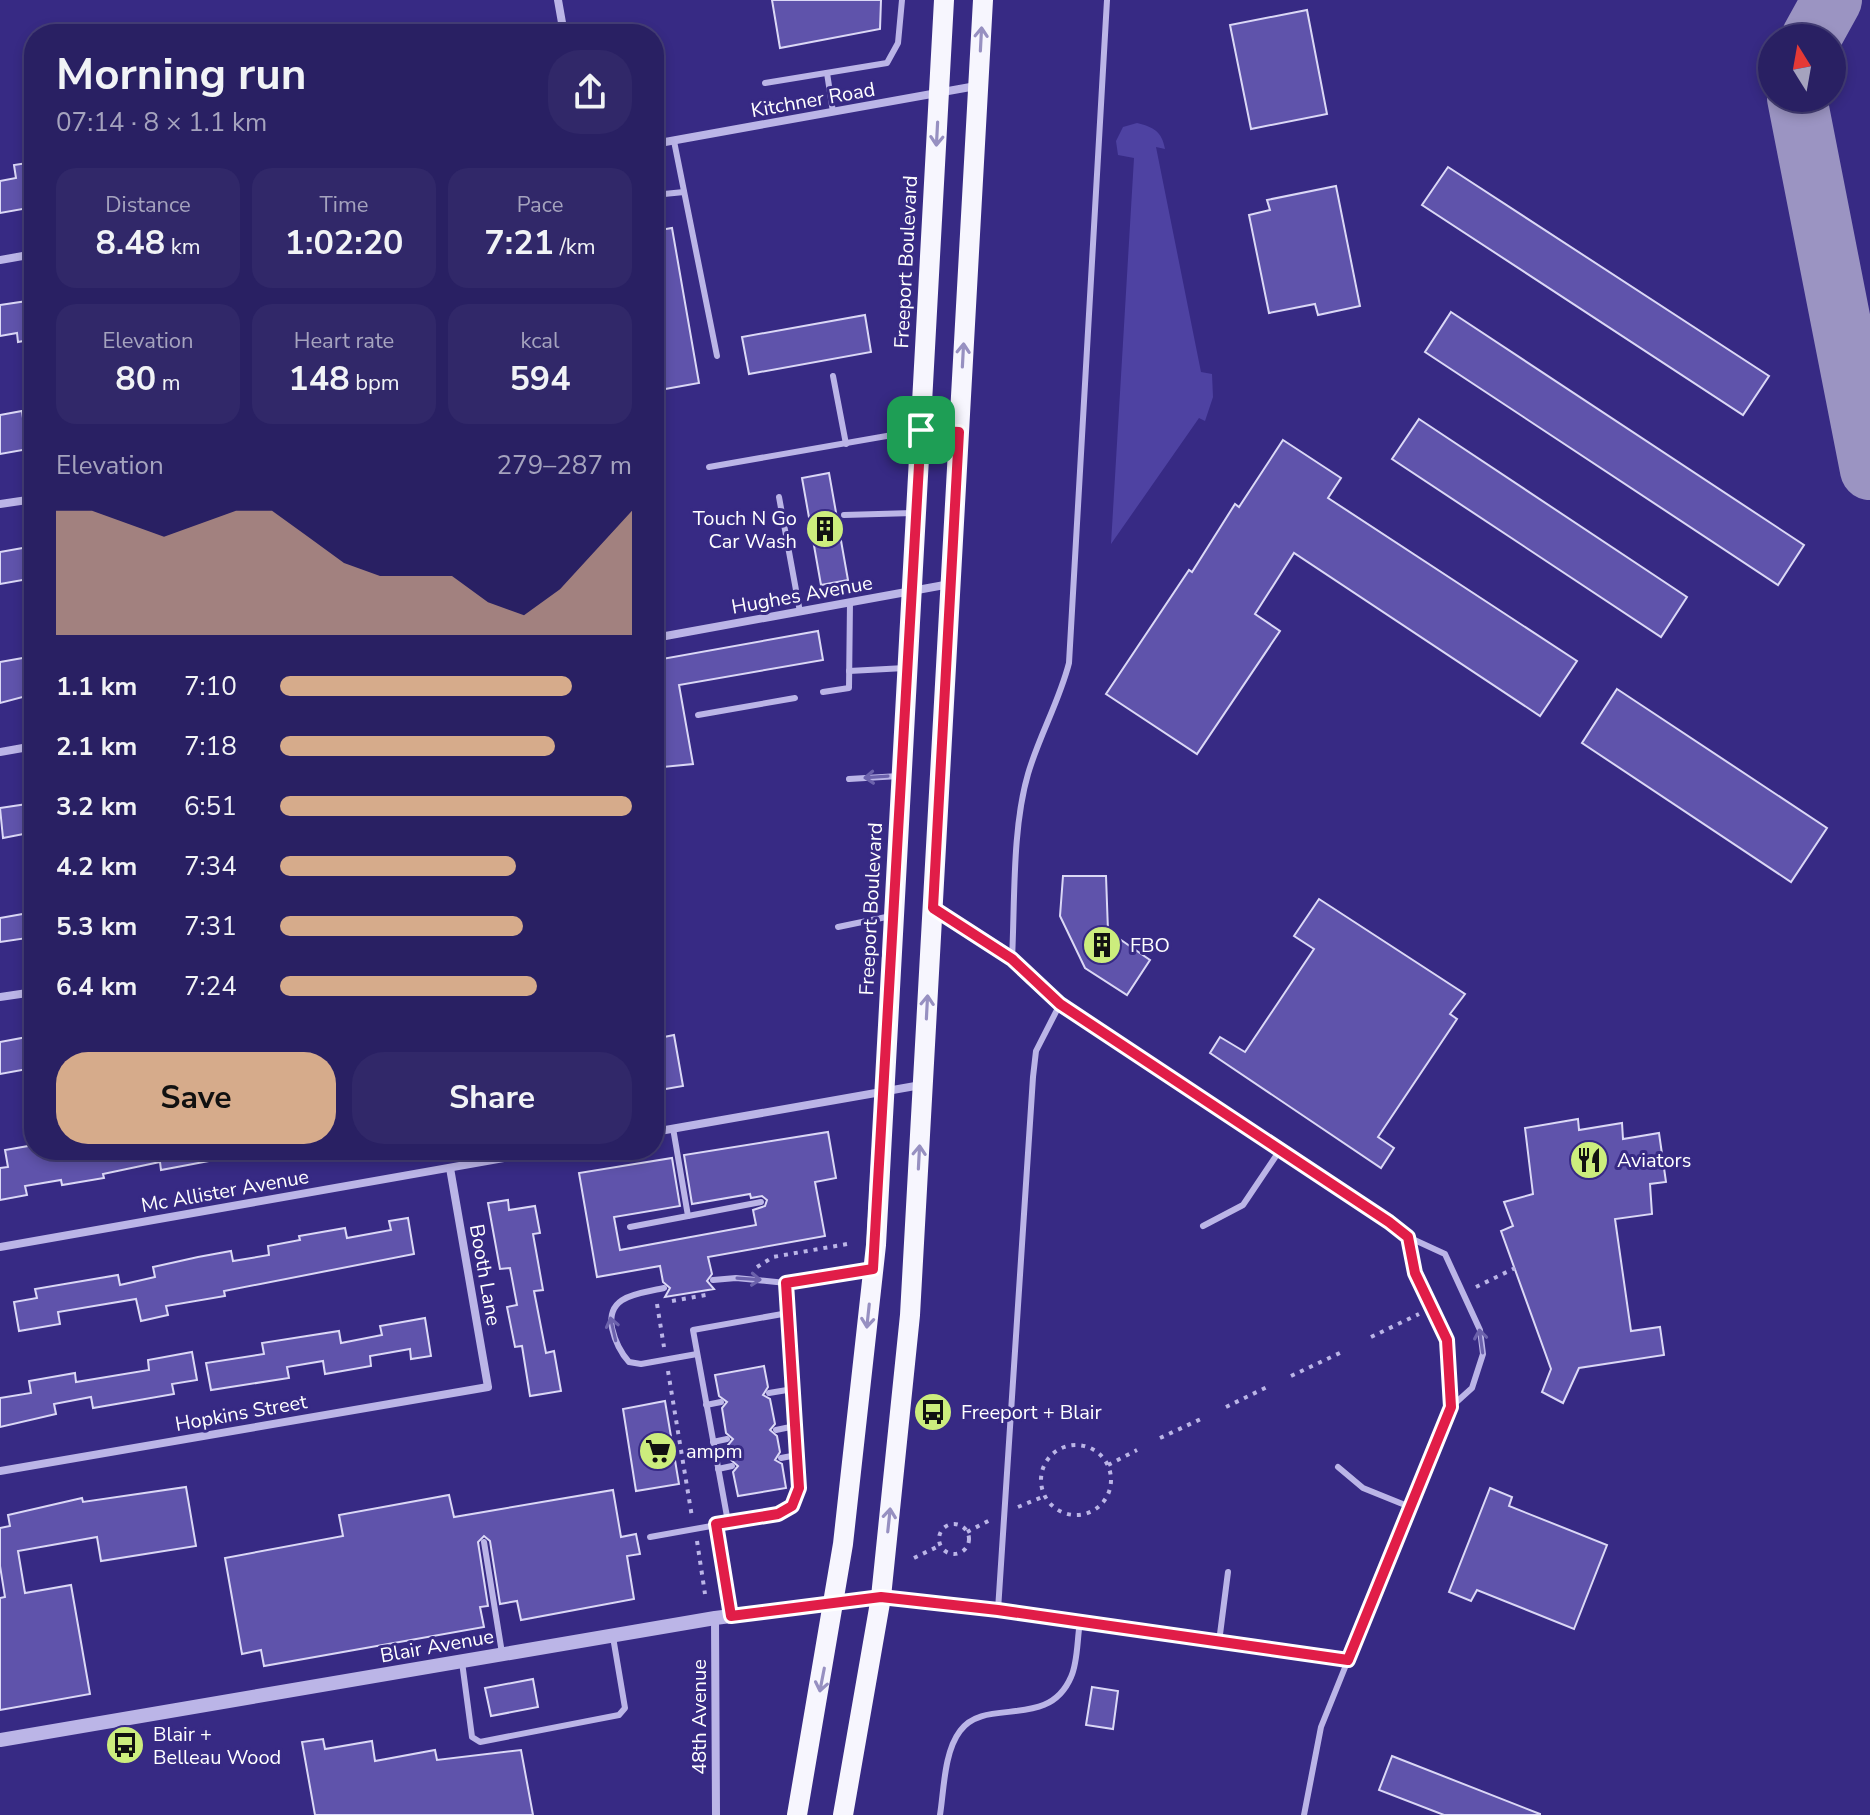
<!DOCTYPE html>
<meta charset="utf-8">
<style>
body{margin:0;font-family:"Nunito Sans",sans-serif;background:#312869;color:#f1f3f6;height:100vh;display:flex;flex-direction:column;font-size:30px;white-space:nowrap}
*{box-sizing:border-box;margin:0}
p{font-size:26px;color:#a5a3be}
.icon{flex:none;width:44px;height:44px;fill:none;stroke:currentColor;stroke-width:2;stroke-linecap:round;stroke-linejoin:round}
.map{position:relative;flex:1;overflow:hidden}
.sheet{position:absolute;left:24px;top:24px;width:640px;height:1136px;display:flex;flex-direction:column;background:#292063;border-radius:32px;box-shadow:0 4px 12px #0003,0 0 0 2px #453e78}
.sheet>*{flex:none}
.needle{width:52px;rotate:349deg}
.controls{position:absolute;left:1758px;top:24px;display:grid;gap:16px}
.controls a{display:grid;place-items:center;width:88px;height:88px;border-radius:50%;background:#292063;box-shadow:0 4px 12px #0003,0 0 0 2px #453e78;font-size:40px}
.pin{position:absolute;display:grid;place-items:center;width:68px;height:68px;color:#fff;margin:-34px;border-radius:16px;box-shadow:0 4px 12px #0006}
.round{display:grid;place-items:center;flex:none;width:84px;height:84px;border-radius:32px;background:#312869}
.overview{display:flex;align-items:center;justify-content:space-between;height:136px;padding:0 32px}
h1{font-size:44px;font-weight:700;line-height:60px}
.figures{display:grid;grid-template-columns:repeat(3,1fr);gap:12px;height:136px;padding:8px 32px}
.figures div{display:grid;align-content:center;border-radius:20px;background:#312869;text-align:center}
.figures b{font-size:34px;font-weight:700}
.figures small{font-size:22px;font-weight:400}
.figures p{font-size:22px}
.chart{height:224px;padding:16px 32px}
.chart p{display:flex;justify-content:space-between}
.chart svg{width:100%;height:144px;margin-top:8px;fill:#d6ab8b;opacity:.7}
.action{display:flex;gap:16px;margin-top:auto;padding:16px 32px}
.action a{flex:1;height:92px;border-radius:32px;background:#d6ab8b;color:#111;font-size:32px;font-weight:700;line-height:92px;text-align:center}
.action a+a{background:#312869;color:#f1f3f6}
ul{padding:0 32px;list-style:none;font-size:26px}
li{display:grid;grid-template-columns:128px 96px 1fr;align-items:center;height:60px}
li i{height:20px;border-radius:10px;background:#d6ab8b}
.map>svg:first-child{display:block}
</style>
<div class="map">
<svg width="1870" height="1815" viewBox="0 0 1870 1815">
<rect width="100%" height="100%" fill="#372a84"/>
<path fill="#4e42a2" d="M1137,123C1153,127 1162,131 1165,149L1156,147L1201,372L1212,374L1213,397L1205,421L1199,418L1111,544L1134,158L1118,155L1116,141L1123,127Z"/>
<g fill="none" stroke-linecap="round" stroke-linejoin="round">
<g stroke="#9b94c2" stroke-width="60">
<polyline points="1811,38 1832,0"/>
<polyline points="1797,98 1870,470"/>
</g>
</g>
<g fill="#5f53ab" stroke="#dbd8f6" stroke-width="2">
<polygon points="772,0 881,0 880,29 780,48"/>
<polygon points="1307,10 1327,114 1251,129 1230,25"/>
<polygon points="34,162 34,207 0,213 0,181 16,178 14,165"/>
<polygon points="1448,167 1769,376 1743,415 1422,205"/>
<polygon points="1336,186 1360,306 1318,315 1315,304 1269,313 1249,215 1270,210 1267,200"/>
<polygon points="672,228 699,383 654,391 654,231"/>
<polygon points="34,300 34,339 18,342 17,333 0,336 0,305"/>
<polygon points="1451,312 1804,545 1778,585 1425,352"/>
<polygon points="865,315 871,352 749,374 742,337"/>
<polygon points="22,411 23,418 34,416 34,448 0,454 0,415"/>
<polygon points="1419,419 1687,597 1661,637 1392,459"/>
<polygon points="1283,440 1341,478 1328,498 1577,661 1540,716 1294,553 1255,614 1280,631 1197,754 1106,694 1189,570 1192,572 1235,504 1239,507"/>
<polygon points="829,473 848,580 821,585 802,478"/>
<polygon points="34,546 34,578 0,584 0,552"/>
<polygon points="818,631 823,660 679,685 693,764 663,767 654,713 654,671 664,670 662,659"/>
<polygon points="34,656 34,694 0,703 0,662"/>
<polygon points="1617,689 1827,828 1791,882 1582,743"/>
<polygon points="34,803 34,832 3,838 0,808"/>
<polygon points="1063,876 1106,876 1108,931 1150,960 1127,995 1085,968 1060,916"/>
<polygon points="1319,899 1465,994 1450,1014 1457,1019 1378,1137 1394,1148 1381,1168 1210,1053 1220,1037 1245,1052 1314,949 1294,936"/>
<polygon points="34,912 34,937 0,942 0,918"/>
<polygon points="674,1035 683,1086 654,1091 654,1039"/>
<polygon points="27,1037 33,1068 0,1074 0,1042"/>
<polygon points="1578,1119 1579,1130 1622,1123 1623,1139 1659,1133 1666,1182 1650,1184 1652,1214 1615,1219 1631,1331 1660,1327 1664,1355 1579,1368 1563,1403 1542,1392 1551,1369 1501,1231 1513,1226 1504,1202 1533,1194 1525,1128"/>
<polygon points="828,1132 836,1178 815,1182 825,1236 708,1257 712,1274 707,1281 714,1289 665,1297 670,1288 663,1282 660,1266 597,1277 579,1173 672,1158 680,1206 614,1217 620,1250 756,1225 753,1210 765,1206 767,1200 762,1196 751,1198 750,1194 692,1204 684,1155"/>
<polygon points="34,1145 34,1150 220,1150 220,1159 161,1170 160,1162 103,1174 104,1178 62,1185 61,1180 25,1186 27,1195 0,1200 0,1168 8,1167 5,1150"/>
<polygon points="508,1200 509,1210 535,1206 540,1233 533,1234 543,1290 534,1291 546,1353 554,1351 561,1391 530,1396 522,1346 515,1347 507,1307 517,1305 510,1268 500,1269 488,1203"/>
<polygon points="408,1218 414,1254 224,1291 225,1296 166,1306 168,1315 141,1321 136,1299 58,1312 60,1324 19,1331 14,1302 37,1298 35,1289 118,1275 120,1285 155,1277 153,1267 198,1257 231,1251 233,1261 269,1255 268,1246 300,1240 299,1236 345,1228 347,1238 391,1230 389,1221"/>
<polygon points="425,1318 431,1356 411,1359 410,1349 370,1356 371,1366 325,1374 323,1361 287,1367 289,1378 211,1390 206,1363 264,1354 262,1343 339,1331 341,1343 382,1335 380,1326"/>
<polygon points="192,1352 197,1380 172,1384 174,1394 93,1408 91,1397 54,1404 56,1414 0,1427 0,1398 31,1393 29,1381 75,1373 76,1382 149,1370 148,1360"/>
<polygon points="764,1366 768,1387 763,1395 770,1399 775,1424 770,1430 777,1436 780,1452 775,1460 782,1464 786,1488 738,1496 733,1472 738,1466 731,1460 728,1445 733,1439 726,1433 722,1408 727,1402 719,1396 715,1375"/>
<polygon points="665,1401 679,1484 636,1491 623,1409"/>
<polygon points="186,1487 196,1546 101,1561 97,1537 18,1551 25,1593 71,1585 90,1694 0,1710 0,1598 5,1597 0,1566 0,1528 10,1526 8,1515 82,1498 83,1502"/>
<polygon points="1490,1488 1512,1497 1509,1506 1607,1545 1574,1629 1477,1590 1471,1601 1449,1592"/>
<polygon points="613,1490 621,1537 636,1534 640,1554 627,1556 634,1599 521,1620 517,1601 500,1604 490,1541 484,1536 478,1542 488,1606 480,1607 484,1627 264,1666 261,1650 242,1654 225,1558 343,1536 339,1515 449,1495 454,1517"/>
<polygon points="533,1679 538,1707 491,1716 485,1688"/>
<polygon points="1092,1687 1118,1691 1113,1729 1086,1725"/>
<polygon points="323,1739 325,1749 372,1741 375,1761 435,1750 437,1760 521,1750 533,1815 315,1815 302,1742"/>
<polygon points="1392,1756 1540,1814 1540,1815 1444,1815 1379,1790"/>
</g>
<g fill="none" stroke-linecap="round" stroke-linejoin="round">
<g stroke="#bbb5e7" stroke-width="4" stroke-dasharray="4 6" stroke-linecap="butt">
<polyline points="757,1267 773,1257 847,1244"/>
<polyline points="1476,1287 1515,1268"/>
<polyline points="672,1301 711,1294"/>
<polyline points="657,1304 664,1347"/>
<polyline points="1371,1337 1419,1314"/>
<polyline points="668,1371 692,1517"/>
<polyline points="1291,1376 1344,1351"/>
<polyline points="1226,1407 1267,1387"/>
<polyline points="1160,1438 1203,1418"/>
<circle cx="1076" cy="1480" r="35"/>
<polyline points="1108,1465 1137,1450"/>
<polyline points="1018,1507 1045,1496"/>
<circle cx="954" cy="1539" r="15"/>
<polyline points="967,1532 990,1520"/>
<polyline points="697,1541 705,1594"/>
<polyline points="914,1558 941,1545"/>
</g>
<g stroke="#bbb5e7" stroke-width="6">
<polyline points="827,73 833,112"/>
<polyline points="765,83 887,63 898,43 902,0"/>
<polyline points="674,141 717,356"/>
<polyline points="654,195 684,192"/>
<polyline points="833,376 846,444"/>
<polyline points="709,467 921,430 954,432"/>
<polyline points="779,497 800,612"/>
<polyline points="844,515 913,513"/>
<polyline points="849,671 905,668"/>
<polyline points="823,692 849,688 850,602"/>
<polyline points="698,715 795,698"/>
<polyline points="849,779 899,776"/>
<polyline points="838,927 891,916"/>
<path d="M1012,959C1015,901 1012,829 1028,774C1039,736 1059,702 1069,663L1107,0"/>
<polyline points="688,1216 761,1202"/>
<polyline points="1203,1226 1243,1205 1280,1150"/>
<polyline points="630,1227 688,1216 673,1128"/>
<polyline points="1408,1237 1415,1273 1447,1340 1451,1407"/>
<polyline points="713,1280 736,1278 786,1283"/>
<path d="M664,1288C638,1294 606,1295 612,1328C615,1341 620,1352 629,1362L641,1364L697,1354"/>
<polyline points="769,1393 793,1389"/>
<polyline points="706,1405 721,1402"/>
<polyline points="776,1430 795,1426"/>
<polyline points="713,1442 727,1439"/>
<polyline points="781,1458 797,1455"/>
<polyline points="1338,1467 1363,1488 1410,1507"/>
<polyline points="718,1469 732,1466"/>
<polyline points="728,1522 693,1330 788,1313"/>
<polyline points="716,1524 731,1616"/>
<polyline points="650,1537 778,1514 792,1506 799,1488 786,1283 870,1269"/>
<polyline points="484,1542 502,1653"/>
<polyline points="885,1598 998,1610 1348,1660 1451,1407 1472,1388 1483,1354 1480,1330 1445,1254 1408,1237 1060,1004 1012,959 935,910"/>
<polyline points="998,1610 1033,1077 1036,1051 1060,1004"/>
<polyline points="1219,1642 1228,1572"/>
<polyline points="462,1662 472,1737 480,1742 619,1715 625,1708 613,1637"/>
<path d="M940,1815C944,1790 944,1752 960,1731C985,1696 1048,1731 1071,1677C1078,1662 1077,1639 1080,1622"/>
<polyline points="1304,1815 1321,1727 1348,1660"/>
</g>
<g stroke="#bbb5e7" stroke-width="8">
<polyline points="558,0 564,34"/>
<polyline points="654,144 976,86"/>
<polyline points="0,260 34,254"/>
<polyline points="0,504 34,499"/>
<polyline points="660,637 950,584"/>
<polyline points="0,752 34,746"/>
<polyline points="0,997 34,992"/>
<polyline points="654,1132 921,1085"/>
<polyline points="0,1247 550,1150"/>
<polyline points="0,1471 488,1387 450,1168"/>
<polyline points="715,1618 716,1815"/>
</g>
<polyline stroke="#bbb5e7" stroke-width="14" points="0,1740 715,1618 881,1597"/>
<g stroke="#f7f6fe" stroke-width="20">
<polyline points="797,1815 843,1544 876,1245 944,0"/>
<polyline points="843,1815 881,1597 910,1315 983,0"/>
</g>
</g>
<defs><path id="oneway-shaft" d="M-6 0H5M1.5-3L5.5 0L1.5 3" fill="none" stroke-width="1.6" stroke-linecap="round" stroke-linejoin="round" transform="scale(2)"/></defs>
<g stroke="#9790c1">
<use href="#oneway-shaft" transform="translate(981 39) rotate(-87)"/>
<use href="#oneway-shaft" transform="translate(937 134) rotate(93)"/>
<use href="#oneway-shaft" transform="translate(963 355) rotate(-87)"/>
<use href="#oneway-shaft" transform="translate(927 1007) rotate(-87)"/>
<use href="#oneway-shaft" transform="translate(919 1157) rotate(-87)"/>
<use href="#oneway-shaft" transform="translate(868 1316) rotate(96)"/>
<use href="#oneway-shaft" transform="translate(889 1520) rotate(-84)"/>
<use href="#oneway-shaft" transform="translate(822 1680) rotate(101)"/>
</g>
<g stroke="#6c62ac">
<use href="#oneway-shaft" transform="translate(876 777) rotate(176)"/>
<use href="#oneway-shaft" transform="translate(749 1279) rotate(4)"/>
<use href="#oneway-shaft" transform="translate(613 1329) rotate(-103)"/>
<use href="#oneway-shaft" transform="translate(1481 1341) rotate(-98)"/>
</g>
<g fill="none" stroke-linecap="round" stroke-linejoin="round">
<defs>
<polygon id="route" points="921,430 959,432 933,908 1012,959 1060,1004 1389,1222 1408,1237 1415,1273 1447,1340 1451,1407 1348,1660 998,1610 881,1597 731,1616 716,1524 778,1514 792,1506 799,1488 786,1283 873,1269"/>
</defs>
<use href="#route" stroke="#fff" stroke-width="16"/>
<use href="#route" stroke="#e11d48" stroke-width="10"/>
</g>
<defs>
<symbol id="building-disc" viewBox="-11 -11 22 22"><circle r="9.5" fill="#cced7d" stroke="#372a84"/><path d="M-4-6H4V6H1V3H-1V6H-4ZM-2.5-4.3h1.7v1.8h-1.7ZM.8-4.3h1.7v1.8H.8ZM-2.5-1h1.7V.8h-1.7ZM.8-1h1.7V.8H.8Z" fill="#111"/></symbol>
<symbol id="restaurant-disc" viewBox="-11 -11 22 22"><circle r="9.5" fill="#cced7d" stroke="#372a84"/><path d="M-5-6h1v4h1v-4h1v4h1v-4h1v5L-1.5 .5V6h-2V.5L-5-1ZM5-6V6H3V1.5H1.5Q1.5-4 5-6Z" fill="#111"/></symbol>
<symbol id="bus-disc" viewBox="-11 -11 22 22"><circle r="9.5" fill="#cced7d" stroke="#372a84"/><path d="M-5-6H5V4H4V6H2V4H-2V6H-4V4H-5ZM-3.5-4V0h7V-4ZM-3.5 1.2v1.5H-2V1.2ZM2 1.2v1.5H3.5V1.2Z" fill="#111"/></symbol>
<symbol id="supermarket-disc" viewBox="-11 -11 22 22"><circle r="9.5" fill="#cced7d" stroke="#372a84"/><path d="M-6-5.5h2.5l.6 2H6L4.5 2H-2.5L-4.4-4H-6ZM-1.5 3.2a1.3 1.3 0 1 0 .1 0ZM3 3.2a1.3 1.3 0 1 0 .1 0Z" fill="#111"/></symbol>
</defs>
<g fill-rule="evenodd">
<use href="#building-disc" x="803" y="507" width="44" height="44"/>
<use href="#building-disc" x="1080" y="923" width="44" height="44"/>
<use href="#restaurant-disc" x="1567" y="1138" width="44" height="44"/>
<use href="#bus-disc" x="911" y="1390" width="44" height="44"/>
<use href="#supermarket-disc" x="636" y="1429" width="44" height="44"/>
<use href="#bus-disc" x="103" y="1723" width="44" height="44"/>
</g>
<g text-anchor="middle" dominant-baseline="central" stroke-width="6" stroke-linejoin="round" paint-order="stroke">
<g font-size="20" fill="#fff" stroke="#372a84">
<text transform="translate(813 100) rotate(-10)">Kitchner Road</text>
<text transform="translate(906 262) rotate(-87)">Freeport Boulevard</text>
<text transform="translate(802 595) rotate(-10)">Hughes Avenue</text>
<text transform="translate(871 909) rotate(-87)">Freeport Boulevard</text>
<text transform="translate(225 1191) rotate(-10)">Mc Allister Avenue</text>
<text transform="translate(485 1275) rotate(80)">Booth Lane</text>
<text transform="translate(241 1413) rotate(-10)">Hopkins Street</text>
<text transform="translate(437 1646) rotate(-10)">Blair Avenue</text>
<text transform="translate(699 1717) rotate(-90)">48th Avenue</text>
</g>
<g font-size="20" fill="#fff" stroke="#372a84" text-anchor="start">
<text x="797" y="518" text-anchor="end">Touch N Go<tspan x="797" dy="23">Car Wash</tspan></text>
<text x="1130" y="945">FBO</text>
<text x="1617" y="1160">Aviators</text>
<text x="961" y="1412">Freeport + Blair</text>
<text x="686" y="1451">ampm</text>
<text x="153" y="1734">Blair +<tspan x="153" dy="23">Belleau Wood</tspan></text>
</g>
</g>
</svg>
<div class="controls">
<a><svg class="needle" viewBox="-14 -14 28 28"><path d="M0-13l5 13h-10z" fill="#e53935"/><path d="M0 13l5-13h-10z" fill="#a5a3be"/></svg></a>
</div>
<div class="pin" style="left:921px;top:430px;background:#1e9e55"><svg class="icon" aria-label="arrive" viewBox="0 0 24 24"><path d="M6 21V4h12l-3 4 3 4H6"/></svg></div>
<section class="sheet">
<div class="overview"><div><h1>Morning run</h1><p>07:14 · 8 × 1.1 km</p></div><a class="round"><svg class="icon" aria-label="share" viewBox="0 0 24 24"><path d="M12 15V3M7 8l5-5 5 5M5 13v7h14v-7"/></svg></a></div>
<div class="figures">
<div><p>Distance</p><b>8.48<small> km</small></b></div>
<div><p>Time</p><b>1:02:20</b></div>
<div><p>Pace</p><b>7:21<small> /km</small></b></div>
</div>
<div class="figures">
<div><p>Elevation</p><b>80<small> m</small></b></div>
<div><p>Heart rate</p><b>148<small> bpm</small></b></div>
<div><p>kcal</p><b>594</b></div>
</div>
<div class="chart"><p><span>Elevation</span>279–287 m</p>
<svg viewBox="0 0 160 44" preserveAspectRatio="none"><path d="M0 44V6L10 6L20 10L30 14L40 10L50 6L60 6L70 14L80 22L90 26L100 26L110 26L120 34L130 38L140 30L150 18L160 6V44z"/></svg>
</div>
<ul>
<li><b>1.1 km</b>7:10<i style="width:83%"></i></li>
<li><b>2.1 km</b>7:18<i style="width:78%"></i></li>
<li><b>3.2 km</b>6:51<i style="width:100%"></i></li>
<li><b>4.2 km</b>7:34<i style="width:67%"></i></li>
<li><b>5.3 km</b>7:31<i style="width:69%"></i></li>
<li><b>6.4 km</b>7:24<i style="width:73%"></i></li>
</ul>
<div class="action"><a>Save</a><a>Share</a></div>
</section>
</div>
